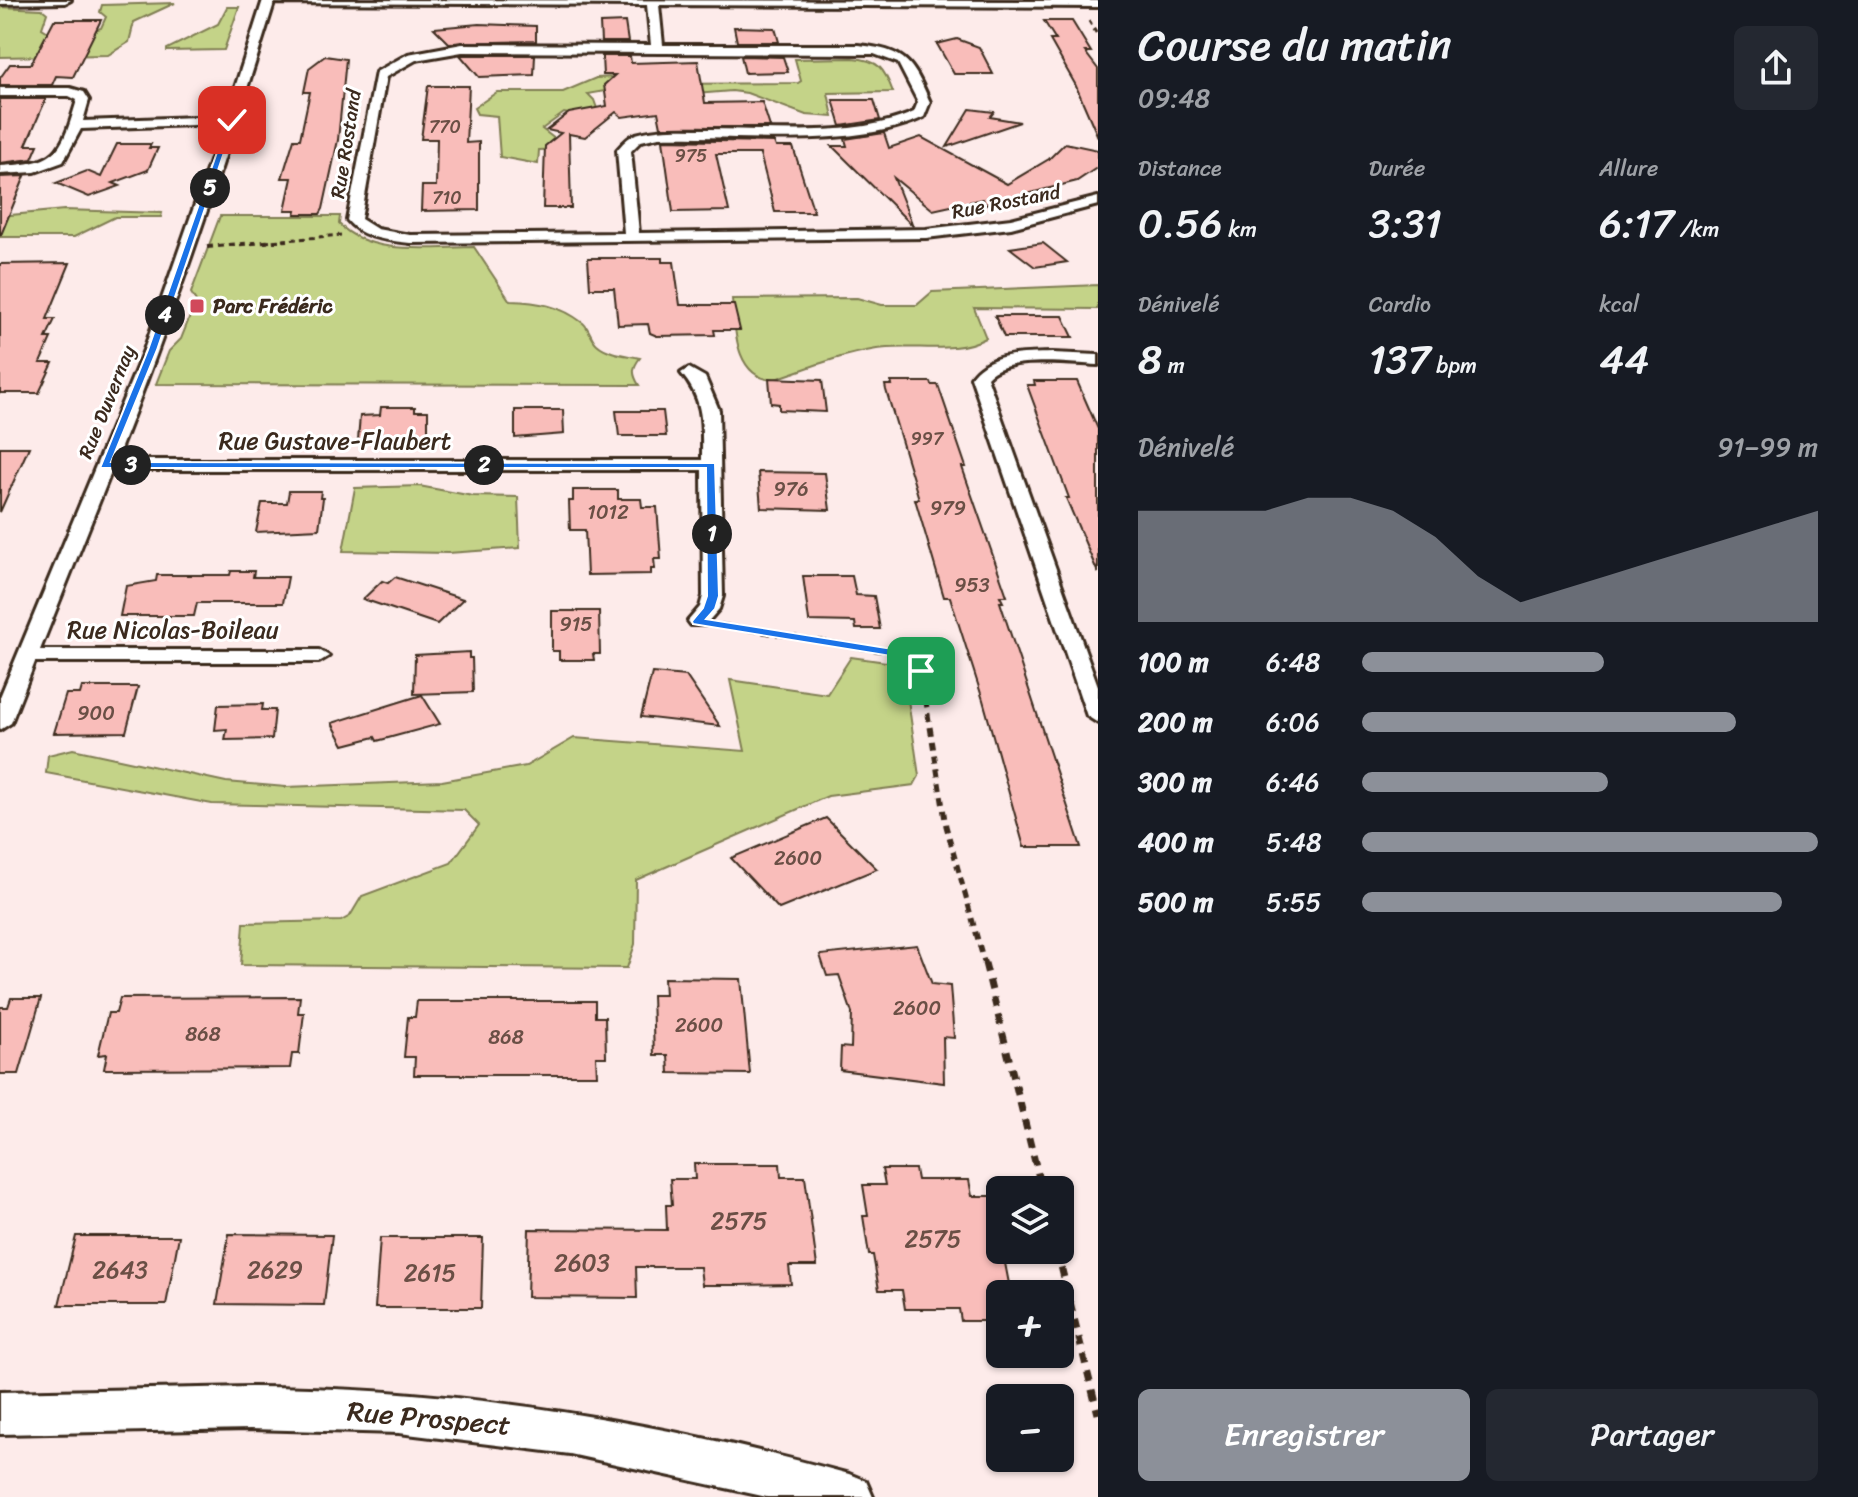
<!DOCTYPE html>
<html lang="fr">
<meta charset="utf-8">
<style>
body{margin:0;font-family:Sriracha,sans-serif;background:#242831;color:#f1f3f6;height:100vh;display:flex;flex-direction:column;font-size:30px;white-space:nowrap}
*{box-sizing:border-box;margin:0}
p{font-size:26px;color:#9ea1a6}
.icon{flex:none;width:44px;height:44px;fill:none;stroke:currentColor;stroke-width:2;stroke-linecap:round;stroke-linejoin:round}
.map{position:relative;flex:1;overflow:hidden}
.side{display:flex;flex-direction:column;background:#171b24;width:760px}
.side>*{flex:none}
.buttons{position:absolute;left:986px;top:1176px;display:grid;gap:16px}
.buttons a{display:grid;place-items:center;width:88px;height:88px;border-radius:12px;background:#171b24;box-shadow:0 2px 6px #0004;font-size:40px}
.pin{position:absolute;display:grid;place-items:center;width:68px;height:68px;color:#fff;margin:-34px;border-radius:16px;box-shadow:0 4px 12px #0006}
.km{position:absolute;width:40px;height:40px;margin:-20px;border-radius:50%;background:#222;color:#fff;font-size:22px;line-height:40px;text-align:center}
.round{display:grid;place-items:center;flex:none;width:84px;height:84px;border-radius:12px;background:#242831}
.summary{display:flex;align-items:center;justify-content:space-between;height:136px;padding:0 40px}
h1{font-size:44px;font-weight:600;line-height:60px}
.metrics{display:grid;grid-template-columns:repeat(3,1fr);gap:12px;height:136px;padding:8px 40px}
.metrics div{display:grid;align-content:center}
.metrics b{font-size:40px;font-weight:600}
.metrics small{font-size:22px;font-weight:400}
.metrics p{font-size:22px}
.chart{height:224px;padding:16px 40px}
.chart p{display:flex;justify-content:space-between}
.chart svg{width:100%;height:144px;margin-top:8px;fill:#8c9099;opacity:.7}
.button{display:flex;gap:16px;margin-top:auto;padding:16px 40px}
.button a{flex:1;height:92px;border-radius:12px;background:#8c9099;color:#fff;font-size:32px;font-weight:600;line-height:92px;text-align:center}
.button a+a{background:#242831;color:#f1f3f6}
ul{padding:0 40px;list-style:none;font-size:26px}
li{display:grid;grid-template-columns:128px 96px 1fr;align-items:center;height:60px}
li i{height:20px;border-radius:10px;background:#8c9099}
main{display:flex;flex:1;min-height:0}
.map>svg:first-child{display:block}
</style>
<main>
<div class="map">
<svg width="1098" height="1497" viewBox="0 0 1098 1497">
<rect width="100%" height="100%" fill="#fdebea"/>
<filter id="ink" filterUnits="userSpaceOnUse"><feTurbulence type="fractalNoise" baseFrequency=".0125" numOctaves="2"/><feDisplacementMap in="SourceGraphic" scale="16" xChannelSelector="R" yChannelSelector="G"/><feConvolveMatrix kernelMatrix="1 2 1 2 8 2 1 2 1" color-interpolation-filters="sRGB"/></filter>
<g filter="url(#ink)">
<g fill="#c4d388" stroke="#807e53" stroke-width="2">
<polygon points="175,3 134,22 129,42 108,55 0,57 0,7 42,9 47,13 42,28 63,41 101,28 106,17 100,12 102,5"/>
<polygon points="227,7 239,7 224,50 167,51 167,49 218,24"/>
<path d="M852,58C879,60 884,68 893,92L828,93L833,117L806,115L747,93L732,91L683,95L622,88L588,94L594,100L600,117L594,119L564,113L542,129L568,149L539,150L538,164L500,157L497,116L477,114L474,108L497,92H563L596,78L653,75L656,84L798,83L801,81L795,59Z"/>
<polygon points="64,210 162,213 161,217 115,217 74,237 0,237 0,216"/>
<path d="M220,216H340L339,224C371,257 432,247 474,247L510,301C538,302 560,305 583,323C590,329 591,339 597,344C608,354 627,355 640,358C632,368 632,374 639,385L156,384L169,351L181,339L196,301L191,293Z"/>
<path d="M1098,285V309L974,308L986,338C955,354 921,345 887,348C848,351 809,368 772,380C734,376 735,327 732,299L857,298L882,305H917L932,292Z"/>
<polygon points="419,486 473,496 518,497 520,548 448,553 343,551 355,488"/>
<polygon points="851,657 893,663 904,672 919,776 914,785 828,796 636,880 635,944 627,968 241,965 244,923 341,921 350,916 362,896 451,863 479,825 464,810 212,804 46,773 48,755 73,749 226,782 286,787 442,781 526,766 574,738 745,751 730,680 827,694"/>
</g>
<g fill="#f9bdba" stroke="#3b2a1e" stroke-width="2">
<polygon points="54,20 101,20 73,77 56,76 52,85 0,85 0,78 10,64 31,64"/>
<polygon points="1044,21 1072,21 1091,52 1085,52 1098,69 1098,137 1075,84 1050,40 1056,40"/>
<polygon points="625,22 628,42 601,42 600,23"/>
<polygon points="479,24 536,26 536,41 449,43 434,28"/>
<polygon points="734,27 775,28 779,42 737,42"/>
<polygon points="957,39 979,47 993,74 954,74 937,44"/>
<polygon points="460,55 535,55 534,75 479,77"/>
<polygon points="325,56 346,59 338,140 323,209 320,214 295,214 296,210 285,210 292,178 282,178 294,139 300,139 310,92 304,92 309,68"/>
<polygon points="602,56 630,56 631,63 698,61 705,103 762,102 770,127 661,127 658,112 622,117 616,112 585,137 569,134 571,208 543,208 545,146 561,133 547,130 569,113 607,106 604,85 615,75 603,75"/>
<polygon points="741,56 783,57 788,72 745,73"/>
<polygon points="428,86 469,86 466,143 479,142 479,210 421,211 422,186 436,186 437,139 421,139"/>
<polygon points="0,99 46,99 26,145 38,145 32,159 0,163"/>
<polygon points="833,100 874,100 880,120 841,126"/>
<polygon points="970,109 994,112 990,117 1020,122 947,147"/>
<polygon points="884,133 889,148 921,137 1007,184 1049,159 1065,143 1098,150 1098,167 1077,181 1019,196 1015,204 1003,200 985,204 983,199 933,210 894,178 913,226 832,146 847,146 845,139"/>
<polygon points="663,140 774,142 776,147 793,147 814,212 775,212 760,154 716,154 729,211 673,212"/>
<polygon points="117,144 151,144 149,148 158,148 148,170 113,183 120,186 89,197 56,183 87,171 101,177"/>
<polygon points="25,176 1,235 0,235 0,177"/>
<polygon points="1043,243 1067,262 1035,267 1010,248"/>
<polygon points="588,258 662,258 662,262 674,262 680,305 734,305 740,330 714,330 715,335 657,336 650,333 648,324 618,325 614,288 590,288"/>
<polygon points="70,263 47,319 55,319 46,338 51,338 40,363 53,363 39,393 0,393 0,264"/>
<polygon points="995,316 1063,316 1073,337 1004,337"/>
<polygon points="769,378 822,380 826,412 779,410 779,404 771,403"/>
<polygon points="1034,381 1077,381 1098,429 1098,573 1066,498 1069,498 1027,385 1035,385"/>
<polygon points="891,382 931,382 932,385 938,385 966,467 962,467 1007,596 1000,596 1003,602 1000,602 1081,847 1024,847 983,700 950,597 944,597 915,499 919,499 886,390 885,385 892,385"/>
<polygon points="381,407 415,407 415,411 428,411 428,439 358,440 360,416 380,415"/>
<polygon points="515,410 563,410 564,434 515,438"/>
<polygon points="616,411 663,411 666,436 619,436"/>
<polygon points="0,447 29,447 0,512"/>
<polygon points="758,472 825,473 830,510 761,508"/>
<polygon points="573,490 618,490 618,499 641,499 642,507 657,507 661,559 654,559 655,569 651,569 651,574 587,575 585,530 570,530 569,501 573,501"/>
<polygon points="289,491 321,491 320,498 323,498 319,529 256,532 262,503 287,503"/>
<polygon points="231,571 254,571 253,577 288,577 283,603 197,603 194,616 120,616 126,586 156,581 157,575 230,575"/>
<polygon points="803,576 852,576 856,595 874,596 880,629 856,629 855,622 809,621"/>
<polygon points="395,577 463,599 437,624 363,599 382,581 388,583"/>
<polygon points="552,611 599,611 600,654 593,654 594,660 559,660 559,651 552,651"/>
<polygon points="469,652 469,658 472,658 473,692 414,694 415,655"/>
<polygon points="652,673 686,676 720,726 641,717"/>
<polygon points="82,687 138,687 126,732 54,733 66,694 80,694"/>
<polygon points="422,695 440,724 377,741 375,737 344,745 332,723"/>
<polygon points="263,704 262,710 275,710 272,739 225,740 227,729 215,730 218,705"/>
<polygon points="826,818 877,869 779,909 731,858"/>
<polygon points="917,945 932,984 950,986 954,1038 943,1037 944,1083 840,1070 841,1047 851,1048 852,1013 839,975 827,976 820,955"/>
<polygon points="664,978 741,979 750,1074 669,1073 668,1055 654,1055 652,995 665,995"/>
<polygon points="300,997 298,1013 304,1013 299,1054 292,1054 290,1068 104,1069 107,1054 98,1055 108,1013 116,1013 120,998"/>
<polygon points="11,998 41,998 19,1074 0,1074 0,1007 8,1007"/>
<polygon points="417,1001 595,1001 595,1017 605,1017 606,1057 596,1057 597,1075 414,1075 415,1057 404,1057 408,1017 415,1017"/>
<polygon points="694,1164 780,1164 781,1177 805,1177 817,1266 789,1266 791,1284 738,1285 702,1285 700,1267 636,1267 637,1298 527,1297 529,1229 667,1230 666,1205 672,1205 670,1179 695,1179"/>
<polygon points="882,1169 915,1169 917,1180 969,1180 972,1196 992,1196 1011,1294 1000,1294 1000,1300 994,1300 998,1321 961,1321 959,1309 905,1309 902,1290 879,1290 873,1255 869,1255 863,1216 868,1216 863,1185 885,1185"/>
<polygon points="229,1234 332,1235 324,1305 217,1304"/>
<polygon points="76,1236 179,1236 166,1305 59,1305"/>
<polygon points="380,1238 483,1238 481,1308 375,1308"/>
</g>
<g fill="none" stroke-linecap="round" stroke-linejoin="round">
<defs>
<g id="street">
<polygon points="0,0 71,0 65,3 0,4"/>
<path d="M263,0L1098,1V7L659,5L663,45H858C905,50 912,60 930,102L924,117C853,150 738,135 659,137L641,141L631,151L639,233L926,229L1011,219L1098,197V205L1011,228L926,238L410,243C387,240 362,239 347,220L376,72L408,54L462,44L651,45L647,5L274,3C226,157 176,309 116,460H702C702,424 705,401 681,373L689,368L705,377L719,410L723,596L719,609L705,625H691L688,621L700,607L703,596L702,470H112L40,650H319L329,656L319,662H35L11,723L0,730V697L144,350L223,124L81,129L63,162L35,172L0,174V166C58,163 61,154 77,100L69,96H0V88H70L84,92L89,100L83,121L226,116ZM462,52L874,54L898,63L918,102L914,112C857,138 772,129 710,129C685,129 660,127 636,134C628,137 622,144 617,150L624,233L410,235L377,229L361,219L386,77L416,60Z"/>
<path d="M1052,353L1098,355V365C1071,364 1006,355 987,377L1098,686V723L1087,716L971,377C989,352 1023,354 1052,353Z"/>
</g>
<path id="secondary" d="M250,1387C454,1387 652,1420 849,1474L866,1481L873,1497H767L570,1454L399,1433L250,1429L0,1434V1392Z"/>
</defs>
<use href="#street" stroke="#3b2a1e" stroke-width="6"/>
<use href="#secondary" stroke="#3b2a1e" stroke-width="6"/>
<g stroke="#3b2a1e" stroke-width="3" stroke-dasharray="5 4" stroke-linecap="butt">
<polyline points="1089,21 1098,36"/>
<polyline points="265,242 341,235"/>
</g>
<polyline stroke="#3b2a1e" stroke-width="4" stroke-dasharray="6 5" stroke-linecap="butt" points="207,247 288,240"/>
<polyline stroke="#3b2a1e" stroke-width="5" stroke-dasharray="8 6" stroke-linecap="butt" points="721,625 901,654 914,661 921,671 946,826 985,965"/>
<g stroke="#3b2a1e" stroke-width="7" stroke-dasharray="10 8" stroke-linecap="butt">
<polyline points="985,963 1042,1190"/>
<polyline points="1057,1250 1098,1414"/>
</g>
<use href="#street" fill="#fff" fill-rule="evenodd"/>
<use href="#secondary" fill="#fff" fill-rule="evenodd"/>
</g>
</g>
<polygon fill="#1a73e8" stroke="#fff" stroke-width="2" points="229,118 235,120 157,350 111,462 715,463 719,596 715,609 706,619 905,651 918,658 927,671 925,674 916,674 909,664 897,657 693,624 692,621 703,608 707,596 706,468 100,468 148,350"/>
<rect fill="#d1495b" stroke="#fff" stroke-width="3" x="189" y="298" width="16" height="16" rx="4"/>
<g text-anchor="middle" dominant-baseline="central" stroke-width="6" stroke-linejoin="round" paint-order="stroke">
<g font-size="18" fill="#6a4f45">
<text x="445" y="127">770</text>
<text x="691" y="156">975</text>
<text x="447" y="198">710</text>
<text x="927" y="439">997</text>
</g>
<g font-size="20" fill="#3b2a1e" stroke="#fff">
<text transform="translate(346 144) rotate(-81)">Rue Rostand</text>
<text transform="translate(1006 202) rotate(-11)">Rue Rostand</text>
<text transform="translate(107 402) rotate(-68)">Rue Duvernay</text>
</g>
<g font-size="20" font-weight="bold" fill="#3b2a1e" stroke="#fff" text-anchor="start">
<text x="213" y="306">Parc Frédéric</text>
</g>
<g font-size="20" fill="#6a4f45">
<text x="791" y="489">976</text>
<text x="948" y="508">979</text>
<text x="608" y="512">1012</text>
<text x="972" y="585">953</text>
<text x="576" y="624">915</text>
<text x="96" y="713">900</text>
<text x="798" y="858">2600</text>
<text x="917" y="1008">2600</text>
<text x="699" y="1025">2600</text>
<text x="203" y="1034">868</text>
<text x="506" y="1037">868</text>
</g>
<g font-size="24" fill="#3b2a1e" stroke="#fff">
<text x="335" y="441">Rue Gustave-Flaubert</text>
<text x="173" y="630">Rue Nicolas-Boileau</text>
</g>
<g font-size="24" fill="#6a4f45">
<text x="739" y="1221">2575</text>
<text x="933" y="1239">2575</text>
<text x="582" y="1263">2603</text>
<text x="120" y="1270">2643</text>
<text x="275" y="1270">2629</text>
<text x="430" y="1273">2615</text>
</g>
<g font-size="28" fill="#3b2a1e" stroke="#fff">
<text transform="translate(429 1418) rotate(5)">Rue Prospect</text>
</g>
</g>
</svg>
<div class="buttons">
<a><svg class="icon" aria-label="layers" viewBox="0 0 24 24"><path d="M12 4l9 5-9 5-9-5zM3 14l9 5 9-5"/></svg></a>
<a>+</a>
<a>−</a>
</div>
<div class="pin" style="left:921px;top:671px;background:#1e9e55"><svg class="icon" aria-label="arrive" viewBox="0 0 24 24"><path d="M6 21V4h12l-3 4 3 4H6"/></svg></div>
<div class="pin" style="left:232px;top:120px;background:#d93025"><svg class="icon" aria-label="check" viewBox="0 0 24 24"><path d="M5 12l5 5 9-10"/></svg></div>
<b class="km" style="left:712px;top:534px">1</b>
<b class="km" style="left:484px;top:465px">2</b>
<b class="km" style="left:131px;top:465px">3</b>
<b class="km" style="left:165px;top:315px">4</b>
<b class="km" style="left:210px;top:188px">5</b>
</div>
<section class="side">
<div class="summary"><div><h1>Course du matin</h1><p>09:48</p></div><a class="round"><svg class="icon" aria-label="share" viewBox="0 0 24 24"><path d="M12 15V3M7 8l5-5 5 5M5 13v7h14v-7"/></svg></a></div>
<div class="metrics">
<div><p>Distance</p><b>0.56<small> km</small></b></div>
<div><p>Durée</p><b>3:31</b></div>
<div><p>Allure</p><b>6:17<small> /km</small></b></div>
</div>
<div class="metrics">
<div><p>Dénivelé</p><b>8<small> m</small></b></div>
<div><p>Cardio</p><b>137<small> bpm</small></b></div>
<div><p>kcal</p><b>44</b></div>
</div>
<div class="chart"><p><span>Dénivelé</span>91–99 m</p>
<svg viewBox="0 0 160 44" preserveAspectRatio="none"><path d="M0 44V10L10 10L20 10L30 10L40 6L50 6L60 10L70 18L80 30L90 38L100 34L110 30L120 26L130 22L140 18L150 14L160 10V44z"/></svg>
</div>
<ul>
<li><b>100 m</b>6:48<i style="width:53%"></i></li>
<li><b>200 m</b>6:06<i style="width:82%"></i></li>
<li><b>300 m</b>6:46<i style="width:54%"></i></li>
<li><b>400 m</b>5:48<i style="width:100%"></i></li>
<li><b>500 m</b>5:55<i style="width:92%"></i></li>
</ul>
<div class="button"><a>Enregistrer</a><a>Partager</a></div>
</section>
</main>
